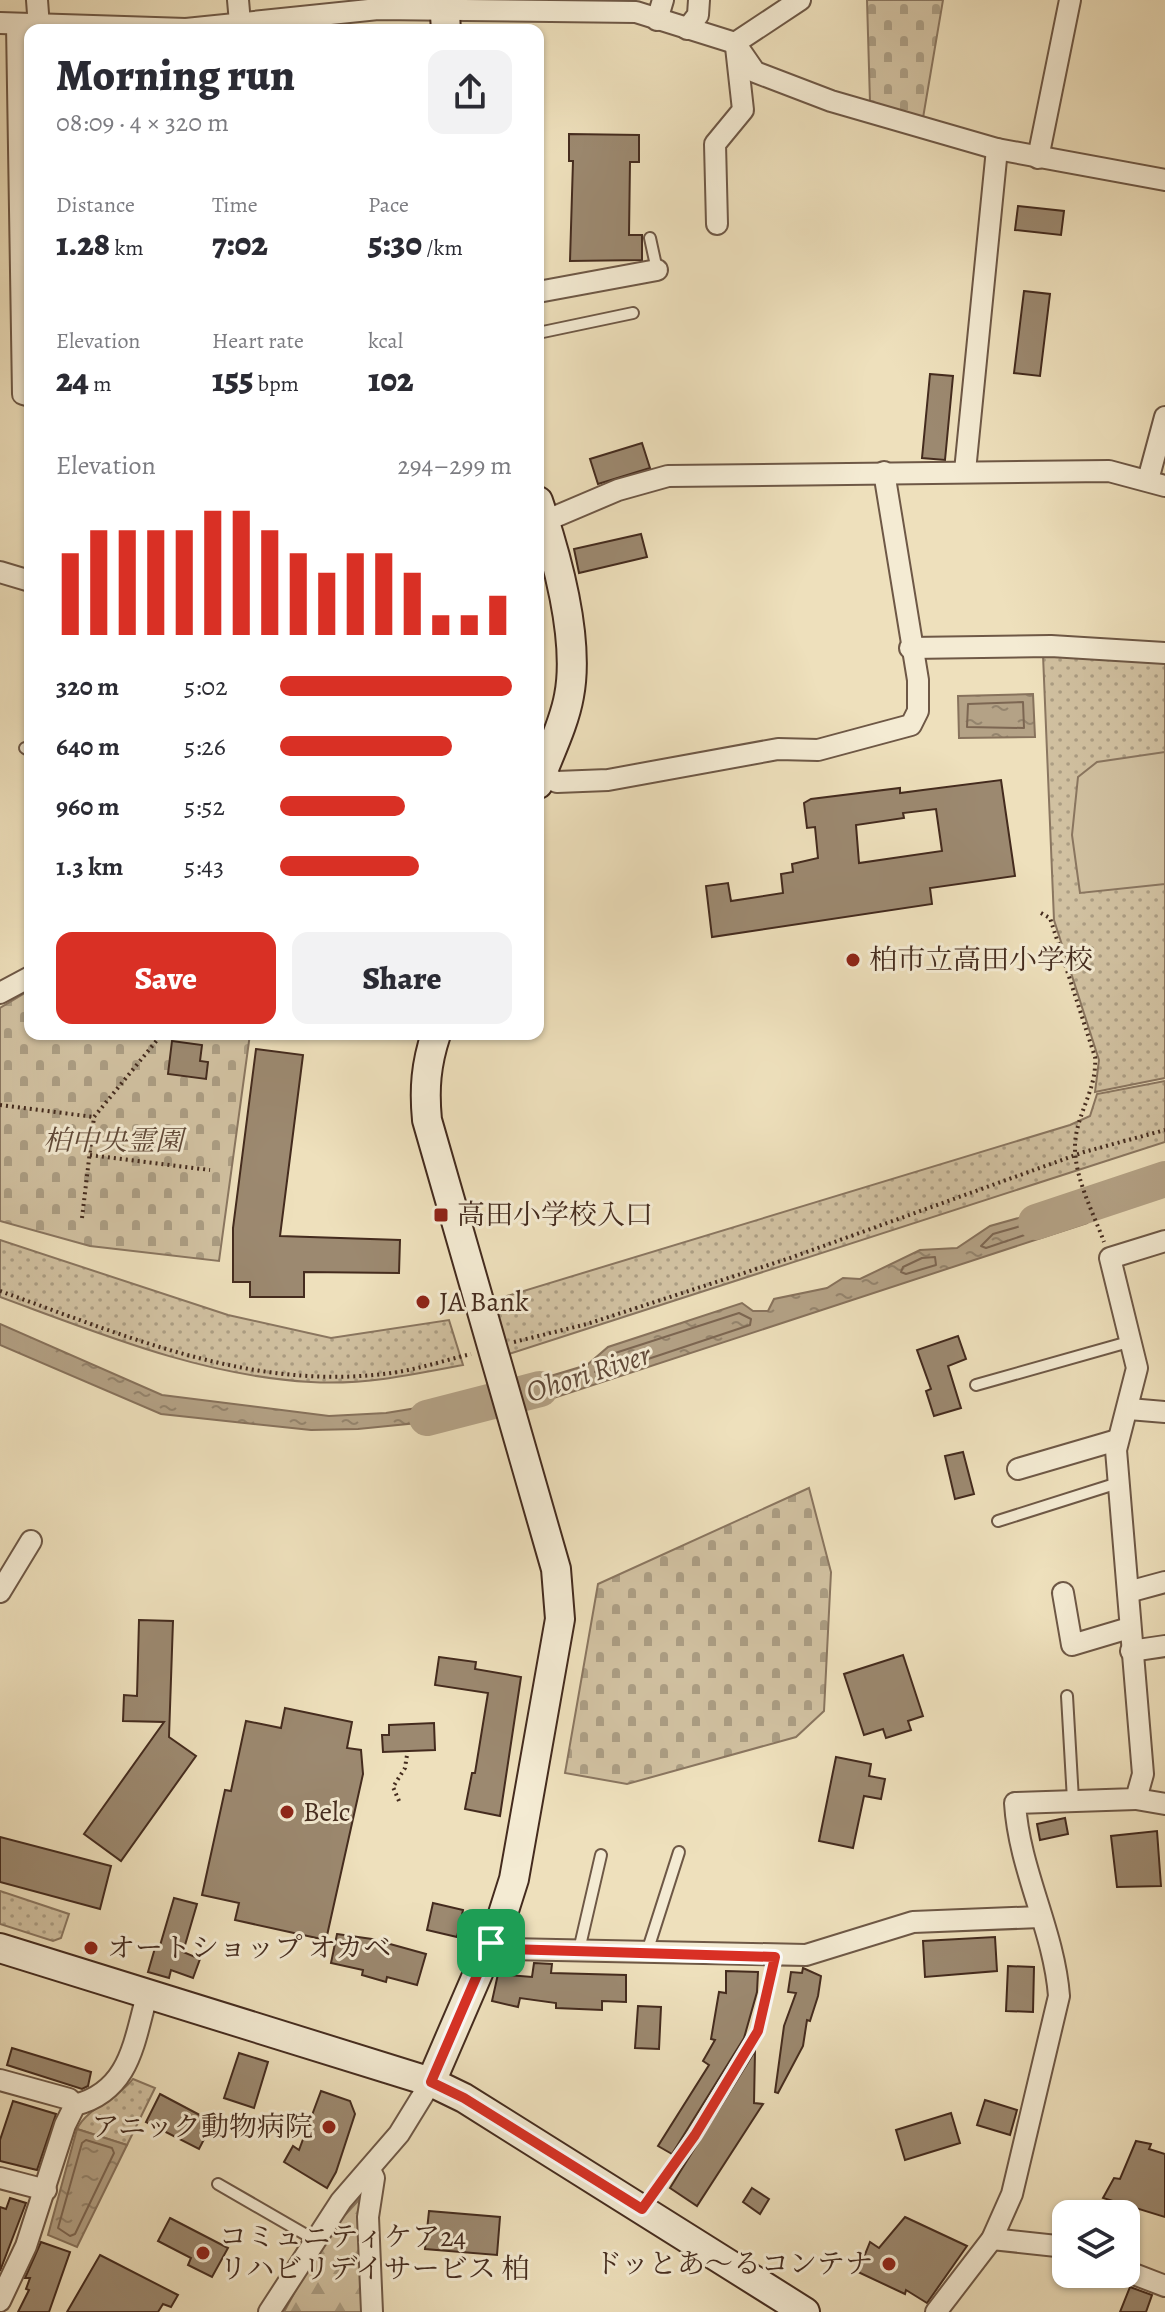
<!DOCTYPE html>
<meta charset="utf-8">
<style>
body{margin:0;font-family:Alegreya,"Noto Serif JP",serif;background:#f2f2f3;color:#2b2b33;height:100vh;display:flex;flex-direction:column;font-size:30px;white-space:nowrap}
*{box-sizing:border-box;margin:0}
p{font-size:26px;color:#7c7c81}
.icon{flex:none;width:44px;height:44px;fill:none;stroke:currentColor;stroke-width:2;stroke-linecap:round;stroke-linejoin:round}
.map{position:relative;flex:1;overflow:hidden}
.sheet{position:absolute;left:24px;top:24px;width:520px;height:1016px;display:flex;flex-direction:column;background:#fff;border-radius:16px;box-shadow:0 2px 6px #0004}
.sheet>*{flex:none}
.buttons{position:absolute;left:1052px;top:2200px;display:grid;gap:16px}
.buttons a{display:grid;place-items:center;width:88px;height:88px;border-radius:16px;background:#fff;box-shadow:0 2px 6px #0004;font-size:40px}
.pin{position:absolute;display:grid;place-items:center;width:68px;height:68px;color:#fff;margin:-34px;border-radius:16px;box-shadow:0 4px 12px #0006}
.round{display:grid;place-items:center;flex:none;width:84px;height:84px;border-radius:16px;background:#f2f2f3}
.headline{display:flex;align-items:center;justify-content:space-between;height:136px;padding:0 32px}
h1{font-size:44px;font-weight:800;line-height:60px}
.metrics{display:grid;grid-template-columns:repeat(3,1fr);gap:12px;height:136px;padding:8px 32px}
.metrics div{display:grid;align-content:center}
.metrics b{font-size:34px;font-weight:800}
.metrics small{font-size:22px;font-weight:400}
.metrics p{font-size:22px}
.chart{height:224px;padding:16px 32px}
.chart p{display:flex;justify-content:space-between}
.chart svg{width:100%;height:144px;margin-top:8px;stroke:#d93025;stroke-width:6}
.primary-button{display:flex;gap:16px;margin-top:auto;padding:16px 32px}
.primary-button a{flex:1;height:92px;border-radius:16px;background:#d93025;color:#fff;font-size:32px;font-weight:800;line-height:92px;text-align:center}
.primary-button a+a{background:#f2f2f3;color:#2b2b33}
ul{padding:0 32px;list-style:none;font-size:26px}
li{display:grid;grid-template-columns:128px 96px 1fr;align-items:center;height:60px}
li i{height:20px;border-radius:10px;background:#d93025}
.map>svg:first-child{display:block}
</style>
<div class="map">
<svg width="1165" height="2312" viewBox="0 0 1165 2312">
<defs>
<pattern id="green-dots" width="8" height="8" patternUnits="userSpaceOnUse" patternTransform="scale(2)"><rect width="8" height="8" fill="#d1c1a1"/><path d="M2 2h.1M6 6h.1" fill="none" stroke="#ab9d83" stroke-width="1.8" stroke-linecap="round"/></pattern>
<pattern id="forest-firs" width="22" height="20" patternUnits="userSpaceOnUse" patternTransform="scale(2)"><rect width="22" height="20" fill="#d1c1a1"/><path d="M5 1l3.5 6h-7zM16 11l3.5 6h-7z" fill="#ab9d83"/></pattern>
<pattern id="cemetery-stones" width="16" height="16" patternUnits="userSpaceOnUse" patternTransform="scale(2)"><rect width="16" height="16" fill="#d1c1a1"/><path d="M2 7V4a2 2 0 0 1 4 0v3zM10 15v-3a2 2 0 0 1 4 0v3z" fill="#ab9d83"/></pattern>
<pattern id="water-ripples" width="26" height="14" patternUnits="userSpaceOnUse" patternTransform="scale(2)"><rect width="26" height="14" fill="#b4a286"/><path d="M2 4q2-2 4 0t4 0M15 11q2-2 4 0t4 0" fill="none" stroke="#94846d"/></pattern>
</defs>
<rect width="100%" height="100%" fill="#eee0bc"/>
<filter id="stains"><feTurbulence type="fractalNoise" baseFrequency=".0025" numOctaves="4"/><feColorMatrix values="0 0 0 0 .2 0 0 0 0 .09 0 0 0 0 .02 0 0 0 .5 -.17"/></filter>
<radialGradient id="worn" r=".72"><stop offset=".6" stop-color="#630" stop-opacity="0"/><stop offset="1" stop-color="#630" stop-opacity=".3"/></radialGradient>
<g fill="url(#green-dots)" stroke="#8a7660" stroke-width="2">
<polygon points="1043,655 1165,661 1165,1078 1095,1092 1099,1060 1054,920"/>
<polygon points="1165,1081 1165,1142 509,1354 494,1302 507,1296 1070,1125 1090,1116 1097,1094"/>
<path d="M0,1240L228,1315L331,1338L449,1320L463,1365C412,1375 363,1385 311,1382C202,1376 101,1334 0,1297Z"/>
<polygon points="0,1891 69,1914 61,1938 53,1941 0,1924"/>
<path d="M133,2079L155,2088L127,2145L77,2129C88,2107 117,2100 133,2079Z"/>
</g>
<polygon fill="url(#forest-firs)" stroke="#8a7660" stroke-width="2" points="367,2191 363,2312 284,2312 324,2238"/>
<g fill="url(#cemetery-stones)" stroke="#8a7660" stroke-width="2">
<polygon points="867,0 943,0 923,118 870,102"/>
<polygon points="30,990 30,1034 250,1034 219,1261 90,1246 0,1221 0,1008"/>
<polygon points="809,1488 831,1572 824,1711 796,1737 627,1784 565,1773 598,1584"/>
</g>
<polygon fill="#d1c1a1" stroke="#8a7660" stroke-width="2" points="1165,752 1165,884 1080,893 1072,835 1078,777 1097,762"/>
<g fill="url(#water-ripples)" stroke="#87725c" stroke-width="2">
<polygon points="1033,694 1035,737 959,738 958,696"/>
<polygon points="1165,1173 1165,1191 1107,1211 1102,1194"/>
<polygon points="1079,1201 1087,1223 520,1409 514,1387 587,1365 608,1347 742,1303 753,1311 768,1311 774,1299 827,1288 843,1278 860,1279 920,1250 957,1248 990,1226"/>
<polygon points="0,1324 162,1395 329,1416 386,1413 472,1399 477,1417 358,1429 311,1430 161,1414 0,1345"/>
<polygon points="77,2129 127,2145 77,2247 48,2235"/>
</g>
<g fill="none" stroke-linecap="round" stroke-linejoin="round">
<g stroke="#7c6652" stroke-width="2">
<polygon points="1023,702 1024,728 967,727 968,704"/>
<polygon points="1067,1213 1072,1215 1069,1220 986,1248 981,1246 993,1234"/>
<polygon points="935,1257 936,1265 906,1274 901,1272 903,1267 922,1258"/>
<polygon points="739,1313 751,1319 750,1325 600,1375 595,1372 612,1354"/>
<polygon points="86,2140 112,2148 114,2153 75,2234 70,2236 58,2228 82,2143"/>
</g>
<g stroke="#b4a286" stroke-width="36">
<polyline points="1036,1222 1165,1179"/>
<polyline points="427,1418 540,1389"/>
</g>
</g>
<g fill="#9c8970" stroke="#442b1e" stroke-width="2" fill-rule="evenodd">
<polygon points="569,134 639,135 639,162 630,162 629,235 642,235 642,260 570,261 573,161 569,161"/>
<polygon points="1018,206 1064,211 1061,235 1015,230"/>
<polygon points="1024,291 1050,294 1040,376 1014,373"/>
<polygon points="930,374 953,376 945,460 922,458"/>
<polygon points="642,443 650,468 598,484 590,459"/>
<polygon points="641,534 647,557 579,573 574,549"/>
<path d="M1001,780L1015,876L930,888L932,904L712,937L706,886L728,883L731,901L783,893L781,874L793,872L792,864L818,858L815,827L807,828L804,803L811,799L900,788V793L923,790ZM936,809L942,851L859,863L856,825L904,818L903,813Z"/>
<polygon points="172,1041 202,1045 200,1061 208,1062 206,1079 168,1074"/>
<polygon points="256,1049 303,1055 280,1236 400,1240 399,1273 304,1272 304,1297 250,1297 250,1282 233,1282 233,1228"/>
<polygon points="958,1336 966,1359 948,1366 961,1408 934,1416 926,1391 931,1389 917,1350"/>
<polygon points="963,1452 974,1494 955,1499 945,1456"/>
<polygon points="139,1620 173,1621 169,1737 196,1756 121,1861 84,1834 164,1722 123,1721 124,1695 137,1696"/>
<polygon points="903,1655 923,1716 908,1721 911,1730 886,1738 883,1729 864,1735 844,1674"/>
<polygon points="439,1657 476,1662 475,1669 521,1677 500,1816 465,1809 472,1773 475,1773 488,1693 435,1685"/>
<polygon points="285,1708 352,1722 347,1748 361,1750 363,1774 326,1940 235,1920 239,1903 202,1895 225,1790 231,1791 246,1721 281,1728"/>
<polygon points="434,1723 435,1750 383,1752 382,1735 389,1735 389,1725"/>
<polygon points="836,1757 871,1764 869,1776 885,1779 881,1799 864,1796 853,1848 819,1841"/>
<polygon points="1065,1818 1068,1834 1040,1840 1037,1824"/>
<polygon points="1157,1831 1161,1886 1117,1887 1111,1836"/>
<polygon points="0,1837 111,1866 100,1909 0,1882"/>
<polygon points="174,1898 197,1904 183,1952 200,1959 193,1978 171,1970 169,1978 148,1972 155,1948 159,1949"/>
<polygon points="433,1903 463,1910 457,1937 427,1930"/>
<polygon points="337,1934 372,1939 426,1954 417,1985 387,1977 386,1982 362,1975 363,1970 331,1963"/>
<polygon points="995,1937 997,1971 925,1977 923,1941"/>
<polygon points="534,1963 552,1964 551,1973 626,1975 626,2002 602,2001 602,2010 556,2008 556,2003 520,1998 518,2007 492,2001 498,1974 532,1977"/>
<polygon points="1008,1966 1034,1967 1033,2012 1006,2011"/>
<polygon points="803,1968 821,1976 818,1996 810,2021 807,2020 803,2046 778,2093 775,2092 784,2026 796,1993 788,1992 791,1972 802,1973"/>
<polygon points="726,1971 758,1972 757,1992 744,2038 672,2154 658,2146 709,2065 703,2061 715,2040 711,2039 719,1992 726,1993"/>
<polygon points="638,2006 661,2007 659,2049 635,2048"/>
<polygon points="12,2048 91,2072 88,2086 82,2089 7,2065"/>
<polygon points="755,2051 754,2103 763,2104 697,2206 670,2188"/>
<polygon points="239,2053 268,2062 254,2108 224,2098"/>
<polygon points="321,2091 350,2101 355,2114 336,2172 327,2188 284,2162 293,2146 299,2150"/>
<polygon points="160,2094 213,2122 199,2149 146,2122"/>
<polygon points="985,2100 1017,2110 1010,2135 977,2125"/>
<polygon points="13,2101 56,2114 37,2170 0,2161 0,2140"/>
<polygon points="951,2113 960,2143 905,2160 896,2130"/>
<polygon points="1136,2141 1151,2144 1149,2149 1165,2154 1165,2217 1103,2198 1114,2178 1120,2179"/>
<polygon points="752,2188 769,2199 760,2214 743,2202"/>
<polygon points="10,2198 26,2203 0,2271 0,2207 6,2209"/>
<polygon points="429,2211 500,2217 497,2255 425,2249"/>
<polygon points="905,2217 967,2246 927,2303 906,2290 905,2294 858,2272 870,2242 879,2248"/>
<polygon points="170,2218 228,2248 212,2277 188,2265 191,2258 158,2241"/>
<polygon points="41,2242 70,2252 49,2312 18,2312 29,2290 26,2289 30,2278 25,2278"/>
<polygon points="100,2255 178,2295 171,2307 163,2304 158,2312 67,2312"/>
<polygon points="1130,2287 1152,2295 1146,2312 1120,2312"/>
</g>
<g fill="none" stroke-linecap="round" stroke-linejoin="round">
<defs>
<g id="lane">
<polyline points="650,238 657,270"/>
<polyline points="538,333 633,313"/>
<polyline points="25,748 30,751"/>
<polyline points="976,1385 1132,1341"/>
<polyline points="998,1521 1118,1483"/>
<polyline points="1067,1696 1073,1800"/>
<polyline points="579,1950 601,1855"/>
<polyline points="647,1952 679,1852"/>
<polyline points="218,2184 315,2240"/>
<polyline points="644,2207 695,2135 758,2031 775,1957"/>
</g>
<g id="street">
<polyline points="37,0 39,27"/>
<polyline points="238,0 240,23"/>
<polyline points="657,20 663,0"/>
<polyline points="0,23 186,29 378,9 636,12 735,43 755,72 831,101 997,149 1165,180"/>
<polyline points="17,25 23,394 30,396"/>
<polyline points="687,29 698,15 699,0"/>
<polyline points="735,43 800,0"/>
<polyline points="1038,158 1070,0"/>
<polyline points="717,224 715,144 743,110 736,47"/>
<polyline points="538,292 657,270"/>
<polyline points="965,471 997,149"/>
<polyline points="1148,480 1165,417"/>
<polyline points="538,524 618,490 668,476 1109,471 1165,486"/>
<polyline points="0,572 30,581"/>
<polyline points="910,648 1051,646 1165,653"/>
<polyline points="538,774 557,782 608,780 778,749 818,750 911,725 918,711 918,680 884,472"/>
<polyline points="0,993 30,977"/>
<polyline points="1129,1409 1165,1412"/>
<polyline points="1018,1469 1117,1440"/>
<polyline points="0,1592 31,1541"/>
<polyline points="1128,1592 1165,1582"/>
<polyline points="1063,1593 1072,1645 1129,1628"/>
<polyline points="1131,1651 1165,1646"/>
<polyline points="1136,1799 1165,1804"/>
<polyline points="491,1943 505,1949 806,1955 913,1922 1040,1917"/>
<polyline points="0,2080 69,2099 75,2105"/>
<polyline points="370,2170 374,2178 368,2217 372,2312"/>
<polyline points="0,2178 46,2190"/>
<polyline points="992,2239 1066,2247"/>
<polyline points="1126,2271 1165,2286"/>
<path d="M0,2301L26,2246L65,2125L75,2105C131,2091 134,2040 148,1992"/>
<polyline points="269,2312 341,2201 399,2134 431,2082"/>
<path d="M936,2312L992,2239L1012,2194L1059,1996C1054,1930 1019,1870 1015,1803L1136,1799L1143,1774L1116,1450L1137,1368L1110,1258L1165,1241"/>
</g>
<g id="secondary">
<polyline points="444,0 446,30"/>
<path d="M538,501C556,554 580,639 569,696C564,725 548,756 538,784"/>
<polyline points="0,1948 431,2082 464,2098 805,2312"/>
<path d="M431,2082L501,1920L514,1879L560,1619L556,1569L427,1120C424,1089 426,1064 436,1034"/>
</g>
</defs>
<use href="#lane" stroke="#6e5846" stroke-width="14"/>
<use href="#street" stroke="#6e5846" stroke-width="24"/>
<use href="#secondary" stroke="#442b1e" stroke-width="32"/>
<g stroke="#442b1e" stroke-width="4" stroke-dasharray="2 4" stroke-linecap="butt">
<path d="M1041,913L1050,918L1095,1057C1097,1086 1081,1107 1076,1135C1070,1170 1092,1209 1104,1242"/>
<polyline points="0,1105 94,1117"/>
<polyline points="90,1155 210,1170"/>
<polyline points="82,1218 94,1117 162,1034"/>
<path d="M0,1291C123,1335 249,1390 383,1374C413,1371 442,1361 471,1354"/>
<polyline points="514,1342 587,1324 790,1258 1084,1152 1165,1130"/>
<polyline points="399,1801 393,1787 405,1768 407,1755"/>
</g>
<use href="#lane" stroke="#f4ebd3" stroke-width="10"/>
<use href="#street" stroke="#f4ebd3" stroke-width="20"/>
<use href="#secondary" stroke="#f4ebd3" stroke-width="28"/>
</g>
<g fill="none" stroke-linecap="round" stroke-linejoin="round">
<defs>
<polygon id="route" points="491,1943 505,1949 775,1957 758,2031 695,2135 642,2209 464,2098 431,2082"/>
</defs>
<use href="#route" stroke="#fff" stroke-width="16"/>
<use href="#route" stroke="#d93025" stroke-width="10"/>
</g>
<g fill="#8f2418" stroke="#f4ebd3" stroke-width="3">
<circle cx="853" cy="960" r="8"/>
<rect x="433" y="1207" width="16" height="16" rx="4"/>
<circle cx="423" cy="1302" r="8"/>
<circle cx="287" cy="1812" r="8"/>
<circle cx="91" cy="1948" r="8"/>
<circle cx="329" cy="2127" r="8"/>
<circle cx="203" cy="2253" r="8"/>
<circle cx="889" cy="2264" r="8"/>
</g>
<g text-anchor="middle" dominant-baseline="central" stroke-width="6" stroke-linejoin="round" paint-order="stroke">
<g font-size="28" fill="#442b1e" stroke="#f4ebd3" text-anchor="start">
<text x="869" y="960">柏市立高田小学校</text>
<text x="457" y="1215">高田小学校入口</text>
<text x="439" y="1302">JA Bank</text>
<text x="303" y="1812">Belc</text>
<text x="107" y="1948">オートショップ オカベ</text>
<text x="313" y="2127" text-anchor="end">アニック動物病院</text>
<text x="219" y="2237">コミュニティケア24<tspan x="219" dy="32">リハビリデイサービス 柏</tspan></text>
<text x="873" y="2264" text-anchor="end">ドッとあ〜るコンテナ</text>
</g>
<g font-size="28" font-style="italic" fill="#604938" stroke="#f4ebd3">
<text x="113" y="1141">柏中央霊園</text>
</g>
<g font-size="30" font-style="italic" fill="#604938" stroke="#f4ebd3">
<text transform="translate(588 1373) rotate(-18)">Ohori River</text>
</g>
</g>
<rect width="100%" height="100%" filter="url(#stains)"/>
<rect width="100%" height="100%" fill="url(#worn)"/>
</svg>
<div class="buttons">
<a><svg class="icon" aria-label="layers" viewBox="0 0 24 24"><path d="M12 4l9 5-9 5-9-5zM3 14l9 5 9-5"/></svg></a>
</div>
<div class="pin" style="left:491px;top:1943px;background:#1e9e55"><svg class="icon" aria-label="arrive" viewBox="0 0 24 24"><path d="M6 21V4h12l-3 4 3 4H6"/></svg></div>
<section class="sheet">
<div class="headline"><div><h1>Morning run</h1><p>08:09 · 4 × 320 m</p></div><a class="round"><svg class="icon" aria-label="share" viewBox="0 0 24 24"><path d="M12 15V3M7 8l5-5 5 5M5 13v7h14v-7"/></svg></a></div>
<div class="metrics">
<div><p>Distance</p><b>1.28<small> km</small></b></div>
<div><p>Time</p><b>7:02</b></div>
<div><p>Pace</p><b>5:30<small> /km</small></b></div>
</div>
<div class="metrics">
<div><p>Elevation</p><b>24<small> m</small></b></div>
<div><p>Heart rate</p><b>155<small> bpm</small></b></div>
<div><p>kcal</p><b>102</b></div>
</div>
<div class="chart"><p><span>Elevation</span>294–299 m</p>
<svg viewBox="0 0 160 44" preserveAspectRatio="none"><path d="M5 44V19M15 44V12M25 44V12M35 44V12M45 44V12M55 44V6M65 44V6M75 44V12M85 44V19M95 44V25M105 44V19M115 44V19M125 44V25M135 44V38M145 44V38M155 44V32"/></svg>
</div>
<ul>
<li><b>320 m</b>5:02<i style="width:100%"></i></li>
<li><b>640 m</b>5:26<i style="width:74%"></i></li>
<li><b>960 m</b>5:52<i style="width:54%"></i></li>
<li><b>1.3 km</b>5:43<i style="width:60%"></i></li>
</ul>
<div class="primary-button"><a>Save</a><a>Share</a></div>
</section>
</div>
